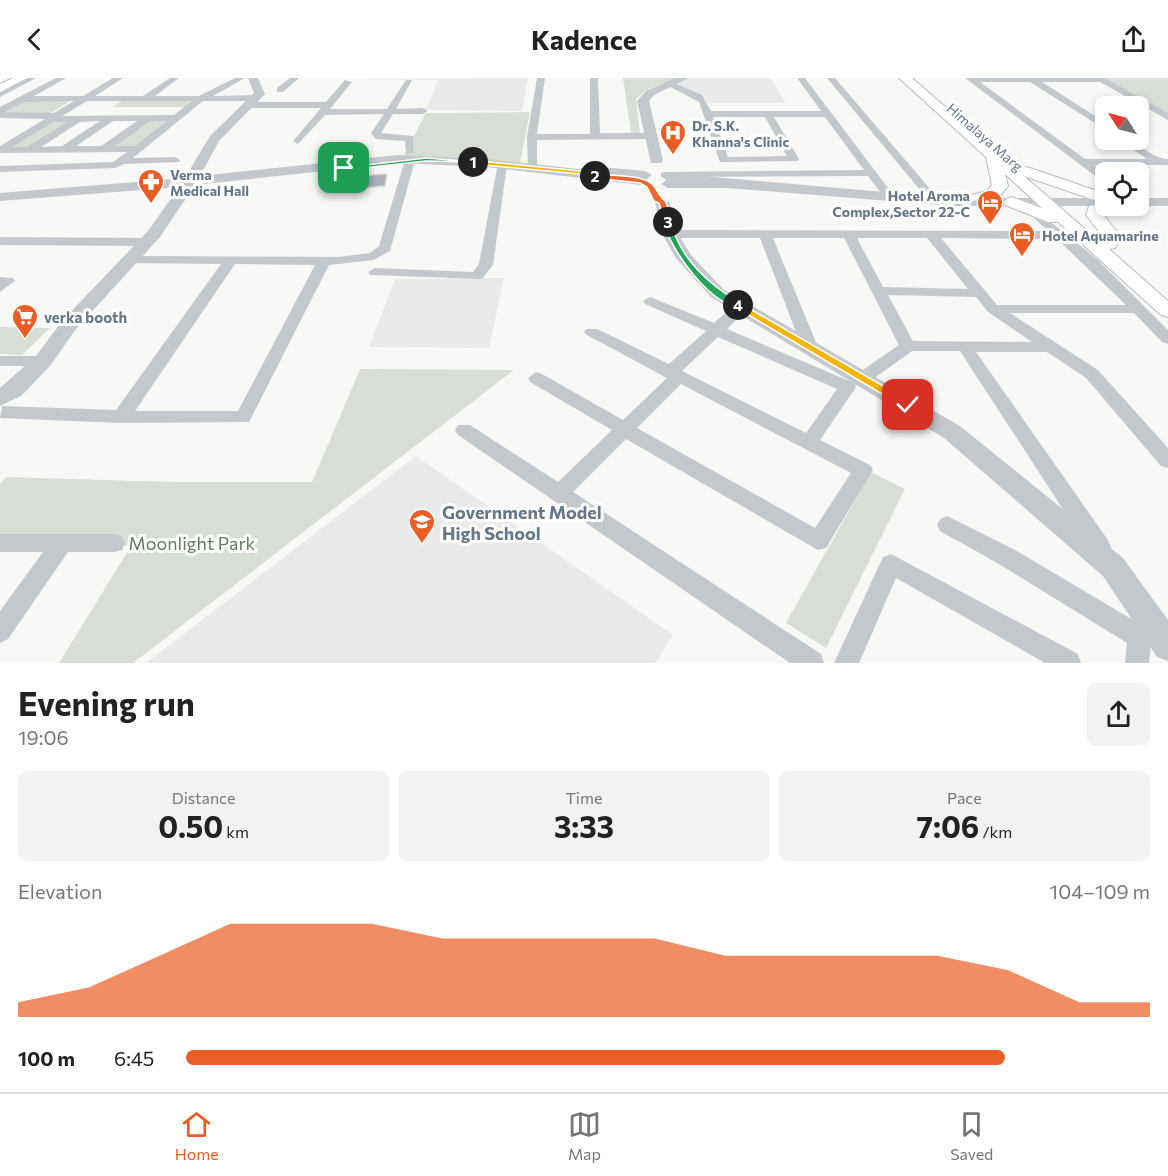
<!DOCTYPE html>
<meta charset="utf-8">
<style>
body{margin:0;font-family:Commissioner,sans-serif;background:#f2f2f2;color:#222;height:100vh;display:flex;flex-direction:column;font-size:22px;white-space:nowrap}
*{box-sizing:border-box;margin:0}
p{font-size:20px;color:#767676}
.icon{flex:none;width:33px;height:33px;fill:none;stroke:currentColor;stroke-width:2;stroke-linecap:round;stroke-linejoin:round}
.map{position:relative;height:585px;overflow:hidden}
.side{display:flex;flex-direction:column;background:#fff;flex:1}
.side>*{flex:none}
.needle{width:39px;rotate:306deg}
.tools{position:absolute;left:1095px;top:18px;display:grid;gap:12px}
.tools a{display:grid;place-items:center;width:54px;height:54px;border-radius:9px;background:#fff;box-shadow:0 3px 9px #0003;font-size:30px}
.pin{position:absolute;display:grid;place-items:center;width:51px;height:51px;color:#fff;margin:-26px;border-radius:12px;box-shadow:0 3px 9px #0006}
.km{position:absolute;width:30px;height:30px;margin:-15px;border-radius:50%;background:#222;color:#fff;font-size:16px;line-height:30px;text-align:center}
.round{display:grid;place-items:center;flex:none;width:63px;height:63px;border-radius:9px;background:#f2f2f2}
.overview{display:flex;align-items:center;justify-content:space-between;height:102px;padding:0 18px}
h1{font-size:33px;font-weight:700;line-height:45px}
.metrics{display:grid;grid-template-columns:repeat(3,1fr);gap:9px;height:102px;padding:6px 18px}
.metrics div{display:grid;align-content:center;border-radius:9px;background:#f2f2f2;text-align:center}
.metrics b{font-size:30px;font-weight:700}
.metrics small{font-size:16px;font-weight:400}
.metrics p{font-size:16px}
.chart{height:168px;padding:12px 18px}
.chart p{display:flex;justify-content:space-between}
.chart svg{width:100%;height:108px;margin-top:6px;fill:#ea5d25;opacity:.7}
ul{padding:0 18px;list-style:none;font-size:20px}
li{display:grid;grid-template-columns:96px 72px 1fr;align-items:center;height:45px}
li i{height:15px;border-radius:8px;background:#ea5d25}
header{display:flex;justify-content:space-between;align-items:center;height:78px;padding:0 18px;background:#fff;font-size:27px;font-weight:700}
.dock{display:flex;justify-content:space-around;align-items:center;height:84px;border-top:2px solid #e0e0e0;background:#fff;font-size:16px;color:#767676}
.dock a{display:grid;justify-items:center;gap:3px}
.dock .on{color:#ea5d25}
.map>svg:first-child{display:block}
</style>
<header><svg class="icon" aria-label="back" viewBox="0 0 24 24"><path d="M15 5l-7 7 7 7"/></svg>Kadence<svg class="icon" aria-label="share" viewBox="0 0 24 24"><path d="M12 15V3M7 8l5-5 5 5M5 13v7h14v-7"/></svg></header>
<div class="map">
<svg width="1168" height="585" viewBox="0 0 1168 585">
<rect width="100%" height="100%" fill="#f8f9f6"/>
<g fill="#e9eae9">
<polygon points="528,0 522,33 426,32 438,2 336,1"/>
<polygon points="689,0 770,0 786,25 708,25 702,18 675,6"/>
<polygon points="504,200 489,270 369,269 395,201"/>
<polygon points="416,378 673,557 655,585 146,585"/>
</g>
<g fill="#d8ded5">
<polygon points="623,0 676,0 646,12 636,21 640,55 631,55"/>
<polygon points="1101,0 1168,0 1168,36"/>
<polygon points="124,21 198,21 188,29 113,29"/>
<polygon points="23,22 72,22 51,35 0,35"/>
<polygon points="530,34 520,85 402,81 426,35"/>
<polygon points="149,41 172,41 133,70 109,70"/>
<polygon points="48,42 74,42 29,71 0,71"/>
<polygon points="0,249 50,250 22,277 0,276"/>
<polygon points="360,291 514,292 133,585 59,585 131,468 0,465 0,406 6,399 172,404 312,404"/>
<polygon points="871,394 905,411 826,570 786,545"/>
</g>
<polygon fill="#a9b1b9" stroke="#dadad8" stroke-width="1.5" points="387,96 385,108 338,112 340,99"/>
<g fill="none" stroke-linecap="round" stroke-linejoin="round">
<defs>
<g id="secondary">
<polygon points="13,0 27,0 0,14 0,6"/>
<polygon points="899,0 912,0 1018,92 1025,89 1030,90 1103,115 1105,118 1103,121 1097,123 1024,98 1101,165 1104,160 1086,137 1089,128 1106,125 1106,128 1132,128 1130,131 1102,135 1122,160 1115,170 1109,171 1168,223 1168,239 1161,237 1058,144 1048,144 1005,127 1003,124 1011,119 1042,130 1005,96 1008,108 998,120 971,123 969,120 971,117 987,113 992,107 986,79"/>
</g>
</defs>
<use href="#secondary" stroke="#b6bbc0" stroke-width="2"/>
<g fill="#c3c8cc" fill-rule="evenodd">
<path d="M56,0H66L34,18H83L113,0H123L95,18H143L170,0H179L155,18H199L235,0H245L213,18L256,17L260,20L256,23H203L133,80L175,79L180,82L179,84L124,86L115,90L0,94V88L113,84L127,74L0,75V68L45,41L0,40V29ZM74,23L54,35L4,34L24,24ZM87,23H192L174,37L62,38ZM100,43L62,68L41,69L80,44ZM113,43H137L101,68H76ZM150,43H167L135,68H115ZM53,44H67L27,69H12Z"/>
<polygon points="290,0 299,0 283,14 277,14 277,10"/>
<polygon points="537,0 545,0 537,56 590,56 590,0 598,0 600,55 652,55 657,58 652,61 537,62 537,92 528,94 527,59"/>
<path d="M797,0H805L894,118V122H886L868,98L661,99V95L665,94L864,92L825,39H774L799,81L798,83L720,84L699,24L665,6L672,4L702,17L711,33H821ZM713,39H765L787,78L728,79Z"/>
<polygon points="827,0 835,0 938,120 938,124 930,124"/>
<path d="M965,0H1104L1168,35V42L1100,4H1042L1106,45V52L1030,4H980L1085,81H1147L1119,62C1138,60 1149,81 1168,81V87H1094L1106,95V104L1102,103Z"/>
<polygon points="345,2 352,4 330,31 387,31 406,2 412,2 396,31 423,30 428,33 423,36 393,36 381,55 413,58 414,75 406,75 405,63 376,61 371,55 384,36 325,37 298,66 293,63 321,30 250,30 246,27 250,24 326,24"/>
<path d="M410,79L415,82L390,173L374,182L329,187L249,344L121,345L0,340L2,328L116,332L221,186L130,185L123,181L125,178L338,179L370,175L379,168L405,82ZM235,186L315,187L238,333H135Z"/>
<polygon points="498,85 507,87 493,187 482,201 370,197 368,194 375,190 473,194 479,186"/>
<path d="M1038,134L1098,182L1168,252V266L1162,264L1134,235H1010L1098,292L1168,370V390L1161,388L1086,300L1047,274H976L1108,462L1111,469L1108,476L1100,478L1092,476L960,273H912L869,304H857L855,300L857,296L899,267L844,160H773L817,267L809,272L801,267L760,160H670L664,156L670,152L1048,153L1032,138ZM857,160H927L968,211L883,209ZM941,160L1057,161L1126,227H997ZM888,217L976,219L988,234L1032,264L913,263Z"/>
<polygon points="0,159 146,160 152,164 146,168 0,167"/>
<polygon points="0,199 13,200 15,203 0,214"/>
<path d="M650,219L714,245L736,226H746L748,229L746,232L727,251L854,305L856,309L820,362L870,387L873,392L826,470L818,472L626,361L573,414L821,576L824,585H790L458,357L455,352L458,347H470L558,404L612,352L530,304L528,300L536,294L542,296L623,342L667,300L587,257L584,254L587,251H597L669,286L706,253L645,226L643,223ZM718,259L837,311L806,355L682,293ZM681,306L851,395L815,450L637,350Z"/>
<polygon points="0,278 43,278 51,283 43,288 0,288"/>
<polygon points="947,438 1015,472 1133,542 1141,538 1149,542 1153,550 1149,585 1125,585 1127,565 999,486 940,453 937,447 940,441"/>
<polygon points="0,456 114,456 122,458 125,465 122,472 114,474 68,474 8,561 0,565 0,533 43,474 0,474"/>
<polygon points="891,476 1078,576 1081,585 1045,585 896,500 859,585 834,585 883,479"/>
</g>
<g fill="#c3c8cc" fill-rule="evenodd">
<polygon points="23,0 36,0 0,19 0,12"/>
<polygon points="248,0 258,0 265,16 219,63 200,98 398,77 486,81 579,91 590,88 645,93 652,97 647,101 646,106 641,107 486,89 398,85 195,107 160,159 76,251 50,288 21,318 0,328 0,310 36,278 62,243 148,153 179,109 0,123 0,115 185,100 210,58 254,15"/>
<polygon points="675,0 689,0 654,17 649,23 663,82 661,85 651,85 637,23 646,13"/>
<polygon points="669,95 952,120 1106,120 1106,128 1110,128 952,128 727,110 668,110 661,106 666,102 662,99 664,96"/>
<polygon points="662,120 669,124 678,156 691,177 723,211 960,348 1123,480 1168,542 1168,583 1157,579 1103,498 944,360 711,219 676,180 662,156 655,124"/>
<polygon points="1138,120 1168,120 1168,128 1134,128 1138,128"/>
</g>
<use href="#secondary" fill="#fff" fill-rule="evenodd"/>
</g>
<polygon fill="#22a559" stroke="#fff" stroke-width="1.5" points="426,80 476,84 426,83 344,92 341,90"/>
<polygon fill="#f5b400" stroke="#fff" stroke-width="1.5" points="470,82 580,93 598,98 595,100 580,96 473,86"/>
<path fill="#f0652b" stroke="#fff" stroke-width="1.5" d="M595,96C610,98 640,96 652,106C658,112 659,119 666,124L672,144L665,146L659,125L654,123L647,109L640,105L593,100Z"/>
<path fill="#22a559" stroke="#fff" stroke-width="1.5" d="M668,142L672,144C677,179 712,209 741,225V229C713,231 668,169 664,144Z"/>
<polygon fill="#f5b400" stroke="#fff" stroke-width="1.5" points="738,224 911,324 911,329 904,329 735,229"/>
<defs>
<symbol id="hospital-pin" viewBox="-11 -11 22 30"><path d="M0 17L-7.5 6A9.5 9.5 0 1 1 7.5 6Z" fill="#ea5d25" stroke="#fff"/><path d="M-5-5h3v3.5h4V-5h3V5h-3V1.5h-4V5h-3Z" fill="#fff"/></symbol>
<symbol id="pharmacy-pin" viewBox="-11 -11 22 30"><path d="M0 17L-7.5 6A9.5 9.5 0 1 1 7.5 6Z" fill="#ea5d25" stroke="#fff"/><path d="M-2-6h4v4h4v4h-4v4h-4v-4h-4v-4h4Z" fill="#fff"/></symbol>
<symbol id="hotel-pin" viewBox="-11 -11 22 30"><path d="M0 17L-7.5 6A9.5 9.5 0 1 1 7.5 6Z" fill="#ea5d25" stroke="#fff"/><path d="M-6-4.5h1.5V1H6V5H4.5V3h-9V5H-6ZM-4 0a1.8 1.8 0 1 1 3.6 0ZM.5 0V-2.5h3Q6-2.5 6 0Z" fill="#fff"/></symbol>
<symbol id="supermarket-pin" viewBox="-11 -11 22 30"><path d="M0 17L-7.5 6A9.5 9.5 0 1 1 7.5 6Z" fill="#ea5d25" stroke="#fff"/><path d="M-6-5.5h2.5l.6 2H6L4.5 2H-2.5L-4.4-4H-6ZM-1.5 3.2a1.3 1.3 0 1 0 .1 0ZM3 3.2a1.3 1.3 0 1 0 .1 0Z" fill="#fff"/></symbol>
<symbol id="school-pin" viewBox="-11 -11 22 30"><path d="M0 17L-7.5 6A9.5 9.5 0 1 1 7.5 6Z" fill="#ea5d25" stroke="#fff"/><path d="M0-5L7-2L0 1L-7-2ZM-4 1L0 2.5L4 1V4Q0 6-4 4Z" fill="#fff"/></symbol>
</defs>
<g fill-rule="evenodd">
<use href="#hospital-pin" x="658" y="40" width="30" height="40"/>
<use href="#pharmacy-pin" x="136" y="89" width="30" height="40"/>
<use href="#hotel-pin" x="975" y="110" width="30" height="40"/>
<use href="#hotel-pin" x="1007" y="142" width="30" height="40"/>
<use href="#supermarket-pin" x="10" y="224" width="30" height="40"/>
<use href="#school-pin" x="407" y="429" width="30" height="40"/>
</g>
<g text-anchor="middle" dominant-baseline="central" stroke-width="6" stroke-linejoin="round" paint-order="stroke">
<g font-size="14" font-weight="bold" fill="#678" stroke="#fff" text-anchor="start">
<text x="692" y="47">Dr. S.K.<tspan x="692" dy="16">Khanna's Clinic</tspan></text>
<text x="170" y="96">Verma<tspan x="170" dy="16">Medical Hall</tspan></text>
<text x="970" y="117" text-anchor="end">Hotel Aroma<tspan x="970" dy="16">Complex,Sector 22-C</tspan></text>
<text x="1042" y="157">Hotel Aquamarine</text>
</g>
<g font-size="14" fill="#678" stroke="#fff">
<text transform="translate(985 59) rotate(41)">Himalaya Marg</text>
</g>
<g font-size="15" font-weight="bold" fill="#678" stroke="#fff" text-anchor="start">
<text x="44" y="239">verka booth</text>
</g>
<g font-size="18" font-weight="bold" fill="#678" stroke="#fff" text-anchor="start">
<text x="442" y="434">Government Model<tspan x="442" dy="21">High School</tspan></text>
</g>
<g font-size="18" fill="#657a62" stroke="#fff">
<text x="192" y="465">Moonlight Park</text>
</g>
</g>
</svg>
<div class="tools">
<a><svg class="needle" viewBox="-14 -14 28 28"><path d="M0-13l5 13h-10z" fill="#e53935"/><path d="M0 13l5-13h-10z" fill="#767676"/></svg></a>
<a><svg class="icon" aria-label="locate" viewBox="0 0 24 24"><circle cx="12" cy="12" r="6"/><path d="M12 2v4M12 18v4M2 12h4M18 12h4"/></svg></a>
</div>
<div class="pin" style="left:344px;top:90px;background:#1e9e55"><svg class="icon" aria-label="arrive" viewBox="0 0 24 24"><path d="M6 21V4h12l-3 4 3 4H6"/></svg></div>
<div class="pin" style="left:908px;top:327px;background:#d93025"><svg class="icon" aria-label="check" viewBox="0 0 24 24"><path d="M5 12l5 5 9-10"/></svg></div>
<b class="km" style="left:473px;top:84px">1</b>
<b class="km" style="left:595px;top:98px">2</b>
<b class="km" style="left:668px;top:144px">3</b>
<b class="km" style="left:738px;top:227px">4</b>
</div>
<section class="side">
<div class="overview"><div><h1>Evening run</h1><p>19:06</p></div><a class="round"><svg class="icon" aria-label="share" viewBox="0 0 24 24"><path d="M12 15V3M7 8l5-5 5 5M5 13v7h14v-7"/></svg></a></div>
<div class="metrics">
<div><p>Distance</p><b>0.50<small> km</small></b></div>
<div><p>Time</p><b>3:33</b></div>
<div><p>Pace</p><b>7:06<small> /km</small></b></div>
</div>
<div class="chart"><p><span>Elevation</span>104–109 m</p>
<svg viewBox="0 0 160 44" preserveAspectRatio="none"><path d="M0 44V38L10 32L20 19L30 6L40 6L50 6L60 12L70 12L80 12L90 12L100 19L110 19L120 19L130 19L140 25L150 38L160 38V44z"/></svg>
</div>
<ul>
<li><b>100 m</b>6:45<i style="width:85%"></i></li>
</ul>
</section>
<nav class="dock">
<a class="on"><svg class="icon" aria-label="home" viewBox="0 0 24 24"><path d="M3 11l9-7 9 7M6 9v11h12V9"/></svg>Home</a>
<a><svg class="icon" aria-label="map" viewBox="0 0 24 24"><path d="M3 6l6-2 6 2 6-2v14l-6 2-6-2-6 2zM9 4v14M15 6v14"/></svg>Map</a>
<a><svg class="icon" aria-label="saved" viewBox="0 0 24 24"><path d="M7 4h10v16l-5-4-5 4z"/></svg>Saved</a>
</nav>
